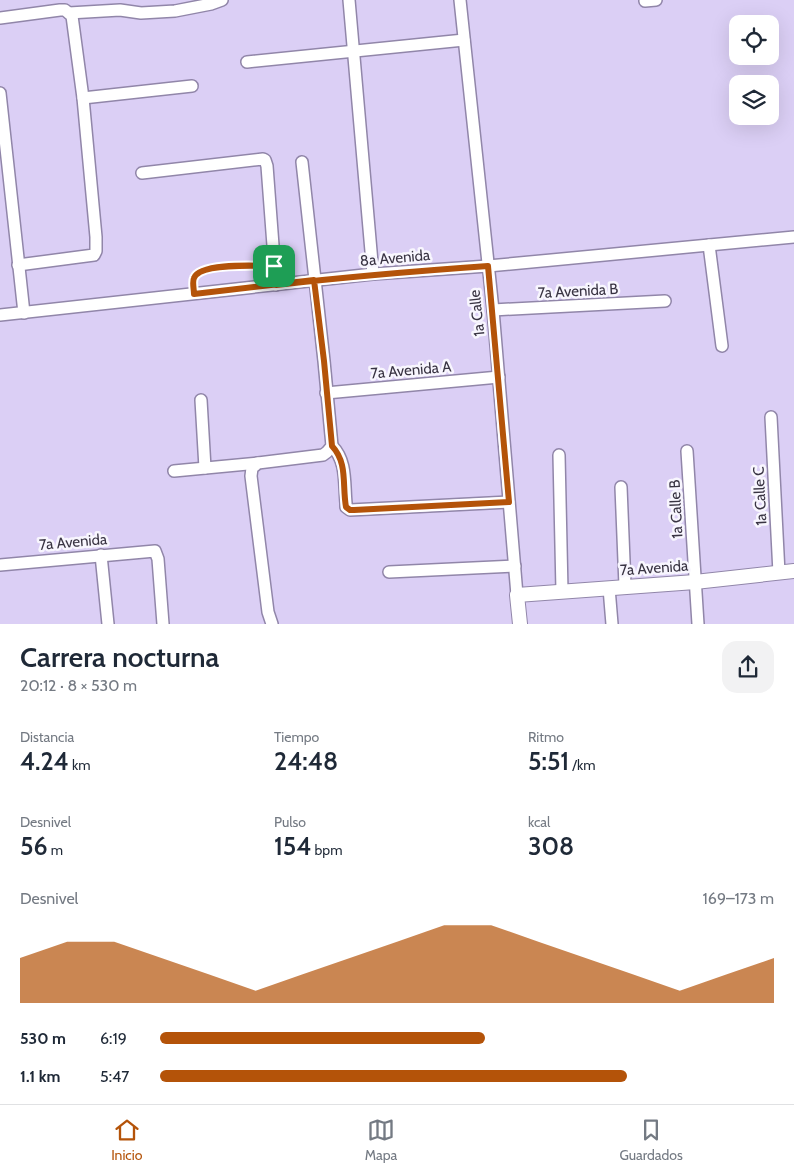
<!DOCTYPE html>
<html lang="es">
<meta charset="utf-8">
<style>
body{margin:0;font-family:Cabin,sans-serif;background:#f2f2f3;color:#1f2937;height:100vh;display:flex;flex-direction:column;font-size:19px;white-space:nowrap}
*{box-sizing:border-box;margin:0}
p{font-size:16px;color:#747a83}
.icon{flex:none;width:28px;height:28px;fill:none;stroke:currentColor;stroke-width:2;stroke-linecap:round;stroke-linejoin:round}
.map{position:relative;height:624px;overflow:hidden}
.drawer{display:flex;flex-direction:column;background:#fff;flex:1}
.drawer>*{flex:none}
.controls{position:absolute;left:729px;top:15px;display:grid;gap:10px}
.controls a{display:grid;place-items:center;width:50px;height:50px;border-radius:10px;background:#fff;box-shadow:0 5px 20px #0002;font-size:25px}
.pin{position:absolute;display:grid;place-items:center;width:42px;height:42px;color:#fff;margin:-21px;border-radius:10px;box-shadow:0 2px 8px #0006}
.round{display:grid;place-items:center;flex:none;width:52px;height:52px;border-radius:15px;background:#f2f2f3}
.headline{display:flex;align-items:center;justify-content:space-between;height:85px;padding:0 20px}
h1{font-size:28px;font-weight:600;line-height:38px}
.figures{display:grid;grid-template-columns:repeat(3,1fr);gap:8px;height:85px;padding:5px 20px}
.figures div{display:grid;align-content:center}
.figures b{font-size:25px;font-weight:600}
.figures small{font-size:14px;font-weight:400}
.figures p{font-size:14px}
.chart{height:140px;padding:10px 20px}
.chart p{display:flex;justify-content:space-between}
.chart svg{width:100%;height:90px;margin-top:5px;fill:#b45309;opacity:.7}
ul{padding:0 20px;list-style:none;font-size:16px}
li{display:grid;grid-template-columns:80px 60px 1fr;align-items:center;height:38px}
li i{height:12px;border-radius:6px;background:#b45309}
.menu{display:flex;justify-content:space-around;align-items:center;height:70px;border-top:1px solid #e0e1e3;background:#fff;font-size:14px;color:#747a83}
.menu a{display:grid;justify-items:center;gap:2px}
.menu .selected{color:#b45309}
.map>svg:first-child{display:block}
</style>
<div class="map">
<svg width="794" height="624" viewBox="0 0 794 624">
<rect width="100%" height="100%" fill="#dbcff5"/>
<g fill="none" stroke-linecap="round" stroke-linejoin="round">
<defs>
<path id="service" d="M194,294C194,289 192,282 194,278C200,262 259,266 274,266"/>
<g id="minor">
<polyline points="349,0 373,274"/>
<polyline points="460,0 493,310 517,595"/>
<polyline points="645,1 656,0"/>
<polyline points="69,13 120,10 141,13 175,11 211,4 222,0"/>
<polyline points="0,18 60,10 65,10 72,16 83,98 96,237 96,251 94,255 18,265"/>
<polyline points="247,62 464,40"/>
<polyline points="0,93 24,313"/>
<polyline points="83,98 192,86"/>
<polyline points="142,173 263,159 265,160 267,166 276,285"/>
<polyline points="709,245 722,346"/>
<polyline points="493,310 665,301"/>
<polyline points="0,315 373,274 488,266 794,237"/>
<polyline points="326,393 499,377"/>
<polyline points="201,400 205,468"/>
<polyline points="771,417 779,573"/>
<path d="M332,446C347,461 344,483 346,503V507L350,510L509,502"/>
<polyline points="687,451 698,624"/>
<polyline points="559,455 562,591"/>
<polyline points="174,471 258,463"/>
<polyline points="621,487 625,586"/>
<polyline points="101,555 108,624"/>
<polyline points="0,565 155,551 158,559 163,624"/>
<polyline points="389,572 515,566"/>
<polyline points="609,588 612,624"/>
<polyline points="272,624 268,612 251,476 252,468 258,463 323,455 327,452 332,446 324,361 302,162"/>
</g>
<polyline id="tertiary" points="520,624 517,595 695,582 794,571"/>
</defs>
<use href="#service" stroke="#9186a9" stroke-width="8"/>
<use href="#minor" stroke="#9186a9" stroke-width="14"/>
<use href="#tertiary" stroke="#9186a9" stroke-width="16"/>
<use href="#service" stroke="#fff" stroke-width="5.5"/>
<use href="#minor" stroke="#fff" stroke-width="11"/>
<use href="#tertiary" stroke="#fff" stroke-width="14"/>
</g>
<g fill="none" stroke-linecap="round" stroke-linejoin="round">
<defs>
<path id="route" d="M274,266C259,266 200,262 194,278C192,282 194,289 194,294L314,280L324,361L332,446C348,463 342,485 346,507L350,510H354L509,502L488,266C417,271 346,277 276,285L274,266"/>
</defs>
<use href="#route" stroke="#fff" stroke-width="10"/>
<use href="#route" stroke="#b45309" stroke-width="6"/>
</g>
<g text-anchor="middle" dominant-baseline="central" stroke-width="5" stroke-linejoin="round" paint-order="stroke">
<g font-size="15" fill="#393443" stroke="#f8f6fe">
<text transform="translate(395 258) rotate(-5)">8a Avenida</text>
<text transform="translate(578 291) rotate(-3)">7a Avenida B</text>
<text transform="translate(477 313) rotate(-96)">1a Calle</text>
<text transform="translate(411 370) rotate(-5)">7a Avenida A</text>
<text transform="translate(760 496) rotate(-93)">1a Calle C</text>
<text transform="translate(676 509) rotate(-93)">1a Calle B</text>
<text transform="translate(73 542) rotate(-5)">7a Avenida</text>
<text transform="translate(654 568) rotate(-4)">7a Avenida</text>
</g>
</g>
</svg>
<div class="controls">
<a><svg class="icon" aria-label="locate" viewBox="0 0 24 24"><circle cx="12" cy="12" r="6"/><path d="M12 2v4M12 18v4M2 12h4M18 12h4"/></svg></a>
<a><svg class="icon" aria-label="layers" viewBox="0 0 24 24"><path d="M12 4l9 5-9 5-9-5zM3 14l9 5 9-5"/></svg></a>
</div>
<div class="pin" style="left:274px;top:266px;background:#1e9e55"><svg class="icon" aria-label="arrive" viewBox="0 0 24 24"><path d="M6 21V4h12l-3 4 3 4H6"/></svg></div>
</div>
<section class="drawer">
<div class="headline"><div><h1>Carrera nocturna</h1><p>20:12 · 8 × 530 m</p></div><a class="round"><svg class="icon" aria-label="share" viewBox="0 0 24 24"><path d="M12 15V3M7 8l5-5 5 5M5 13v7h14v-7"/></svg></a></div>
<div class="figures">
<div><p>Distancia</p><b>4.24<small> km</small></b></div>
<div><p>Tiempo</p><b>24:48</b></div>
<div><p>Ritmo</p><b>5:51<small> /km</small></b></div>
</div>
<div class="figures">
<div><p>Desnivel</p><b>56<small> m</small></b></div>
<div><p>Pulso</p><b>154<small> bpm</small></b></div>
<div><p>kcal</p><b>308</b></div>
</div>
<div class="chart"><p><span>Desnivel</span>169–173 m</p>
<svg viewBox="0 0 160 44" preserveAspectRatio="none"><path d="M0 44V22L10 14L20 14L30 22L40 30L50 38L60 30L70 22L80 14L90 6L100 6L110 14L120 22L130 30L140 38L150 30L160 22V44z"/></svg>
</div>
<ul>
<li><b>530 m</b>6:19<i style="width:53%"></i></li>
<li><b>1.1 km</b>5:47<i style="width:76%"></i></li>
</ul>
</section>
<nav class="menu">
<a class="selected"><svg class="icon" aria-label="home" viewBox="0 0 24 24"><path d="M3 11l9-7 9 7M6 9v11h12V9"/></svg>Inicio</a>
<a><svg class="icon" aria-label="map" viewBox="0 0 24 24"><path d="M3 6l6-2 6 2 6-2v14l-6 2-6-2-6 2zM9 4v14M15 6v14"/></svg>Mapa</a>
<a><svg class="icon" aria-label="saved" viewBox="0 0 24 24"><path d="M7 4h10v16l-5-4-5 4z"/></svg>Guardados</a>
</nav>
